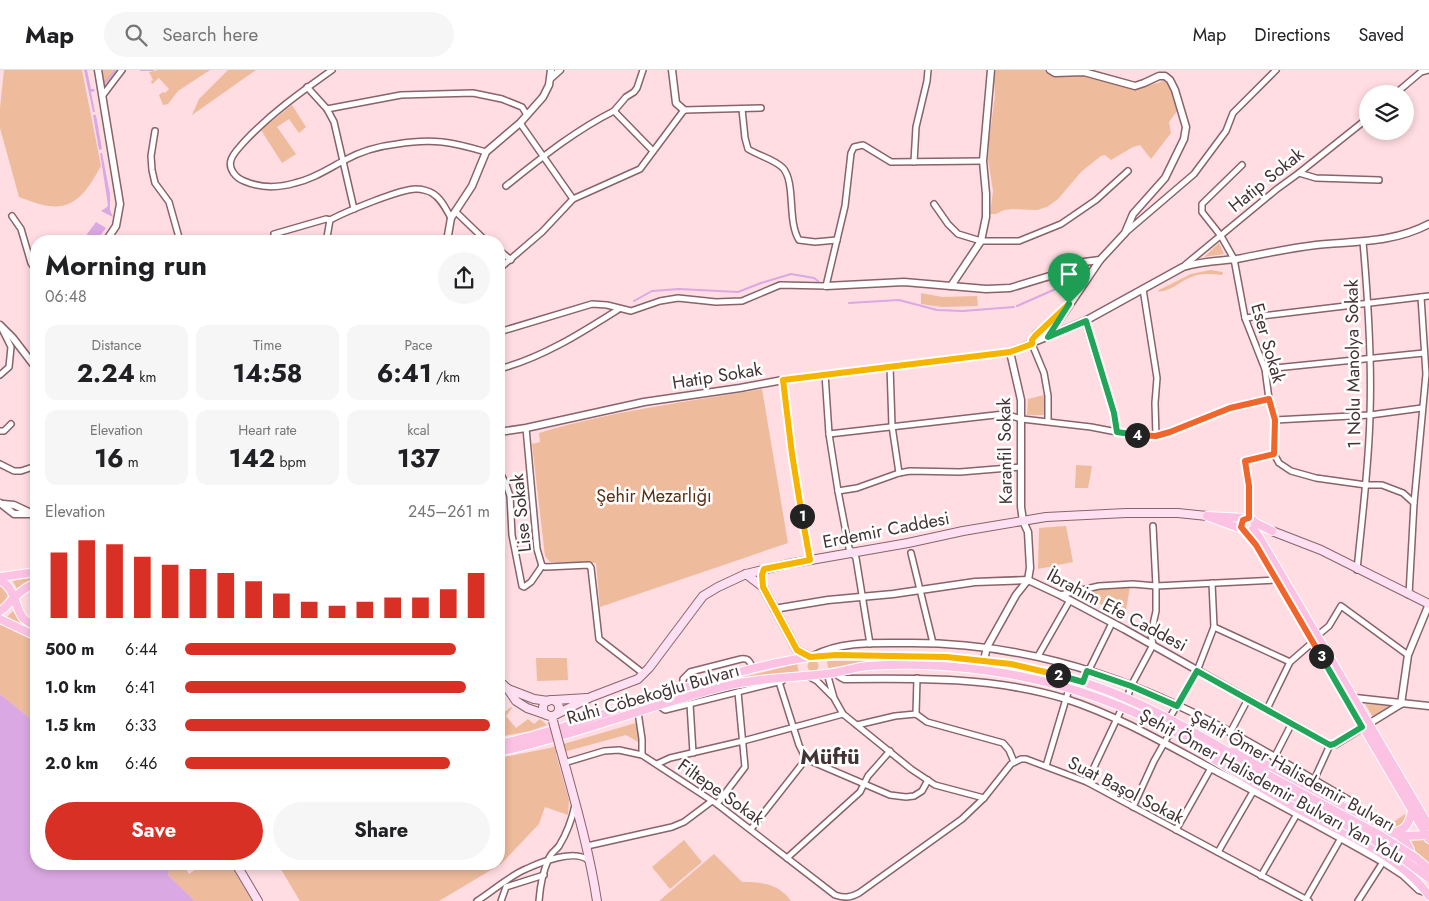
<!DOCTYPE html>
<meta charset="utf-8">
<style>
body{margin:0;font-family:Jost,sans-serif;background:#f6f6f6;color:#202124;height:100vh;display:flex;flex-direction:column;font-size:19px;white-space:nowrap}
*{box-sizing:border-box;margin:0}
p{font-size:16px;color:#757577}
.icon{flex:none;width:28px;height:28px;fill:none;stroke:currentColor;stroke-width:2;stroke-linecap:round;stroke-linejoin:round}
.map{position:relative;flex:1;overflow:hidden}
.details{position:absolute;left:30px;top:165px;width:475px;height:635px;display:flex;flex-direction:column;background:#fff;border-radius:20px;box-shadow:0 2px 8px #0003}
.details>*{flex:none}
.controls{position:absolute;left:1359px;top:15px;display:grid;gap:10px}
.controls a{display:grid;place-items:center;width:55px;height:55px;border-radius:50%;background:#fff;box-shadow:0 2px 8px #0003;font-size:25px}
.pin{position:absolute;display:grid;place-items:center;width:42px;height:42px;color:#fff;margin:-51px -21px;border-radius:50% 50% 50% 0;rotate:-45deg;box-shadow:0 0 5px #0007}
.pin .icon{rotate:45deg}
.km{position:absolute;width:25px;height:25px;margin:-12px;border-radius:50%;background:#222;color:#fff;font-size:14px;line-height:25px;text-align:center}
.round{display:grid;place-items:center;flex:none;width:52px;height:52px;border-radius:26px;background:#f6f6f6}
.headline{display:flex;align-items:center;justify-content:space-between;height:85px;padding:0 15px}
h1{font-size:28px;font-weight:700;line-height:38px}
.metrics{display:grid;grid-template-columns:repeat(3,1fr);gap:8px;height:85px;padding:5px 15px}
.metrics div{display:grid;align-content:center;border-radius:12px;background:#f6f6f6;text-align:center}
.metrics b{font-size:25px;font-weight:700}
.metrics small{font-size:14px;font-weight:400}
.metrics p{font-size:14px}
.chart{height:140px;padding:10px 15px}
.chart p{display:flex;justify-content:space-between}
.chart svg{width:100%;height:90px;margin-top:5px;stroke:#d93025;stroke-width:6}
.primary-button{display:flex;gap:10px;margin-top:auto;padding:10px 15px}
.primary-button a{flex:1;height:58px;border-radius:30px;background:#d93025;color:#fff;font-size:20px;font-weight:700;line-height:58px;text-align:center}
.primary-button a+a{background:#f6f6f6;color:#202124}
ul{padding:0 15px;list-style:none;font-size:16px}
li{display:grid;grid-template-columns:80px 60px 1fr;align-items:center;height:38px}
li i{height:12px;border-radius:6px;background:#d93025}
header{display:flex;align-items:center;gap:30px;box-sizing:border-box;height:70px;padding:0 25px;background:#fff;border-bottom:1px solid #e0e0e0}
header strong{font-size:24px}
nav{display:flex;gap:28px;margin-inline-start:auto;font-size:18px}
.search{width:350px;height:45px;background:#f6f6f6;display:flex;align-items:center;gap:12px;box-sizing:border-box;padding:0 18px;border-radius:28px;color:#757577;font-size:19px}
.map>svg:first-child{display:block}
</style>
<header>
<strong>Map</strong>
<div class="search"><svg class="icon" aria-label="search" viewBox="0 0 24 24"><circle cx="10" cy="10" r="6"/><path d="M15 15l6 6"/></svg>Search here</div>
<nav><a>Map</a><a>Directions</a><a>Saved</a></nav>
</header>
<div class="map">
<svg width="1429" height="831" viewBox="0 0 1429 831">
<rect width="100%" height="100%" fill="#ffdde2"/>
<g fill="#eebb9d">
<path d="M4,0H82L101,96C89,117 77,140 49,136C39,135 28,130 19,127L0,58V38Z"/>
<polygon points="102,0 118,0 105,16"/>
<polygon points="159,0 210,0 178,21 168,34 163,35 159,25 163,22 165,23 169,19 159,8 152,14 151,11 153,10 149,2"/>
<polygon points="228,0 256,0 192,45 199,29"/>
<polygon points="996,0 1047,0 1053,3 1083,5 1132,19 1158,13 1167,9 1180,37 1169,52 1171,63 1151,89 1140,75 1133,77 1111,90 1105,85 1101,86 1082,101 1058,129 1047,137 1037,140 1013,139 1004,140 996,144 990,144 993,121 988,89 989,71 995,25 994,8"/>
<polygon points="292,35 306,57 299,63 289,49 277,57 296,84 282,93 261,60"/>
<polygon points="1219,173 1224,184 1204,187"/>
<path d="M1210,200L1223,202L1222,205C1213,204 1203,203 1194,206C1182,209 1169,224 1157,221L1191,204Z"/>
<polygon points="921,223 942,227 977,226 978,236 942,237 921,234"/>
<path d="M762,319L788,473L600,537L596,493L550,492L545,486L532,374L540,372L539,363C611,341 687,332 762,319Z"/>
<polygon points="1044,325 1045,335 1044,345 1027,345 1028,329"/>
<polygon points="1076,395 1092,396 1088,418 1075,418"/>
<polygon points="1066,456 1073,492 1038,499 1039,458"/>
<polygon points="36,507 36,510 24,513 17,519 13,511"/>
<polygon points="0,515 8,524 4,534 0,536"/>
<polygon points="1130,516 1125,547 1087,527 1083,522 1088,520"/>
<polygon points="13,541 22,551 36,560 36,562 7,547"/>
<polygon points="0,552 36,570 36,653 0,624"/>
<polygon points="536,588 567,588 568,610 537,611"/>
<polygon points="827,590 878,590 828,598"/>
<circle cx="813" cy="596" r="5.5"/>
<polygon points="797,594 799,602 743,607"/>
<polygon points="1365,634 1391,636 1373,647"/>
<polygon points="511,637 512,638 506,646 516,658 528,649 534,654 540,649 547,655 530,661 499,667 499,646"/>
<polygon points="636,653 640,673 626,665 556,684 569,730 568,745 545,737 539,754 501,794 439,831 300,831 282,801 275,794 499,794 499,688 550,678"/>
<polygon points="1408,742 1408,750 1395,760 1386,757"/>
<polygon points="1405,768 1426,768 1429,773 1429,793 1414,780"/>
<polygon points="684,770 702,792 670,819 652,797"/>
<path d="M714,784L742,812C762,812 779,814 791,831H659Z"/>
<polygon points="171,794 183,794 189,804 203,794 231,794 254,831 195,831 168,805"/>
</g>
<g fill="#daa8e2">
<polygon points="84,0 87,0 91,19 94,19 95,21 91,22 95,42 93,42"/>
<polygon points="93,45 96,45 102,79 99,80"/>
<polygon points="100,83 102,83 110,124 110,140 113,147 101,141 107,137 108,135"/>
<polygon points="96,152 106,158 96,171 82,171"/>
<polygon points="0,624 36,653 36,794 171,794 168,805 195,831 0,831"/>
</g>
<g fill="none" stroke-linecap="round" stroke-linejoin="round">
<g stroke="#daa8e2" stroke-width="2">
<polyline points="141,0 153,0"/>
<polyline points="105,12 116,0"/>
<polyline points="634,231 652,221 679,219 738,222 761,213 791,204 814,208 818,211"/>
<polyline points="849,233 899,230 937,240 963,241 1014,237"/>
<polyline points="1017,236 1058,218 1083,198"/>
</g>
<defs>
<g id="minor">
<path d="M332,0C301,22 270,44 244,72C240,77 233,83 231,90C228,99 236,108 244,111C260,118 278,118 295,113C313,109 328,99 343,91C359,82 379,76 397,74C433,68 452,72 486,82"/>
<polyline points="307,17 327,39 334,52 354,139"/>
<polyline points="1395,24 1421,2 1429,0"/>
<polyline points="103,25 122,0"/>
<polyline points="327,39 401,25 473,23 502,29 522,37 527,45"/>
<path d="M742,39L745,68L748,79C759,86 774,89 783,98C796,113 787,151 799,170L815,172L837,170"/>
<polyline points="614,41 626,27 634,22 637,18 643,0"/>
<polyline points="520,53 573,129"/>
<polyline points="155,61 151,86 152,100 155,113 169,132 180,171"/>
<polyline points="914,92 916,57 927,11 928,0"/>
<polyline points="1242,95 1202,134 1202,142 1221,166 1234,189 1245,248 1265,299 1269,329 1275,350 1274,384 1279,393 1291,401 1316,408 1366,415 1382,415 1403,423 1414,433"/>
<polyline points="1299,103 1316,108 1379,110"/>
<path d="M506,116C540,89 574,61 614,41L653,81"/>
<polyline points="934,134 948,154 958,164 981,171 1019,171 1061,154 1096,130 1128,101"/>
<polyline points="455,141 486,171"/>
<polyline points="12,146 21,159 31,193 36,201"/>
<polyline points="1125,163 1194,104 1226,61 1233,43 1276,0"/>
<polyline points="274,164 326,149 330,150"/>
<path d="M324,171L327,167L330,150C345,142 402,118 417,119C421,119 429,121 432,123C441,128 446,139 451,148"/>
<polyline points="499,180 511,190"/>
<polyline points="1185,195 1277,119 1299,103 1368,48"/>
<polyline points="499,199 542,162 573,129 640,99 684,40 761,38"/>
<polyline points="1143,219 1157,308 1155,333 1156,366"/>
<polyline points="1245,248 1429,226"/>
<polyline points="1085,251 1114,343 1117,362"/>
<polyline points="499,262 592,234 607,235 631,241 660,231 678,228 716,232 742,231 780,215 826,216 845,136 851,83 854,77 863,75 891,92 983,91"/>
<polyline points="1032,274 1044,303 1048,326 1048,351"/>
<polyline points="890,296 892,356 899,403"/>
<path d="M499,299C542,288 581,263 619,239"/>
<polyline points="1265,299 1424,283"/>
<polyline points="825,304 829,364 838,421 849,478 856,488 870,574"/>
<polyline points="0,305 9,297 11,277 2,259"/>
<polyline points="783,310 792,384 810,490"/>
<polyline points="1275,350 1370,345 1422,338"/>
<polyline points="526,358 537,479 542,496 546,497 589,495 591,498 599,569 644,604"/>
<polyline points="0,361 4,361 11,354"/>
<polyline points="829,364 1004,344 1022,349 1091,357 1122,363 1156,366 1170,362 1230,338 1269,329"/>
<polyline points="0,394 14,401 21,401 36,396"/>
<polyline points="499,401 506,414 510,426 512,465 522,516 524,517 531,512 542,496"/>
<polyline points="838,421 857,418 899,403 910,401 960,402 1021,397"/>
<polyline points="1249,448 1249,416 1245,391 1274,384"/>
<polyline points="911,483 933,573"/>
<path d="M1357,500C1362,448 1369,396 1370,344C1372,286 1368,229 1363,172"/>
<polyline points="1060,525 1099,516 1133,514 1156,516 1276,510"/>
<polyline points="1409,525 1414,433 1426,304 1421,227"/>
<polyline points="1214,557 1290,592"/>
<polyline points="1318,565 1329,556 1341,536 1408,585"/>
<polyline points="1038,586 1070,530"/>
<polyline points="827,603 834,628 843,644 911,699 935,715 984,728"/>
<polyline points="808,606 817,611 832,626"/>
<polyline points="779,612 799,675 806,689 890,725 906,727 914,726 922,721 928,710"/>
<polyline points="1083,612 1112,553"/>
<path d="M683,618V609L690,602L741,589C749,588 750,592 753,599"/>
<polyline points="1127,629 1131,616 1153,575 1151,564 1156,541 1156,516 1153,456"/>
<polyline points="690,634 693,683"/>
<polyline points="658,635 665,640 782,611"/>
<polyline points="1267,639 1290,592 1313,572"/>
<polyline points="638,642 642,669 642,685"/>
<polyline points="916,644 917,608"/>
<polyline points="1169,649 1197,601 1214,557 1212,513"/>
<polyline points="857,655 895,646 916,644 927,652 1003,673 1009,680 1014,692"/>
<polyline points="1230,663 1248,629"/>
<polyline points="1274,688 1292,653"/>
<path d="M564,693L604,681L619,680L642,685L717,734L835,825C844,828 850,828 859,823L962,749L984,728L1011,694L1021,689H1026L1087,712L1309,831"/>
<polyline points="657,694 670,688 743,671 843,644"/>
<polyline points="1046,696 1069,619"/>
<polyline points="1314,710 1330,675"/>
<polyline points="1087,712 1122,638"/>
<polyline points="717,734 745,697 738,622"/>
<polyline points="1133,737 1154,691 1171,661"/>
<polyline points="751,759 806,689"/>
<polyline points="1176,760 1211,698"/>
<polyline points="587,776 672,757 684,752 712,731"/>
<polyline points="1218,782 1254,720"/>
<polyline points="787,788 860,722 868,706 890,681"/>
<polyline points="1261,806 1297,744"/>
<polyline points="1306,829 1341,768"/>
<path d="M477,831C493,821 509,806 526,799C541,792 576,778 589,791"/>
<polyline points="501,831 506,817 544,805"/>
<path d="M539,831C540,817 543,801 549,788C551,783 556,780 559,776C567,763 572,749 575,735"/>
<polyline points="1358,831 1383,792"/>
</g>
<g id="tertiary">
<polyline points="98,0 120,134 116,156 106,171"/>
<polyline points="672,0 676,33 684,40"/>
<polyline points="551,8 560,0"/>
<polyline points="447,171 451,148 472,116 486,82 520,53 543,27 549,15 551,0"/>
<polyline points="826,216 904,212 986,219 1010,218 1063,202 1076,193 1100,190"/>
<polyline points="951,216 981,171 986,147 986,124 983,91 991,0"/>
<polyline points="0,255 13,268 36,298"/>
<polyline points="1048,267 1100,190 1125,163 1133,144 1165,108 1184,69 1186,57 1175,20 1170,10 1165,6 1159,6 1144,13 1135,16 1084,2 1055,3 1050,0"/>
<polyline points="1032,274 1035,265 1065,238"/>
<path d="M499,362L526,358L644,332L740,318L783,310L1010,282L1085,251L1183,197C1201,191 1218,191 1237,189C1263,184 1290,178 1316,175C1356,171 1393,173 1429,154"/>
<polyline points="0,433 14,444 36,444"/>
<polyline points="3,434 14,435 31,443"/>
<polyline points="774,539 828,530 893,524 975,512 1028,510 1060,525 1124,559 1330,675 1336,674 1401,634"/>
<path d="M813,586C841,571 875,573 906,573C1000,572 1092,595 1177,635C1237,663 1293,698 1350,731L1353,736L1354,742"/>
<polyline points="984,590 987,577 1016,525 1028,510 1030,498 1028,462 1023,451 1021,437 1021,330 1010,282"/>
<path d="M838,602L839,606L844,609C918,608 995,607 1066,629C1121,647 1169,676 1220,703C1275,732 1329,761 1383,792L1403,805L1419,820L1425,822"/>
<polyline points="1355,628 1429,636"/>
<polyline points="1401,634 1408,585 1429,534"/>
</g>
<g id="secondary">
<polyline points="1272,461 1321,480 1429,534"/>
<polyline points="746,504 763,517 797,580 810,587"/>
<polyline points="499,611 508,619 516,631 527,638 547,645"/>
<polyline points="508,619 534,629 548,631"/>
<circle cx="551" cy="638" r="8"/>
<polyline points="554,630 587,628"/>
<polyline points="557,644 591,627 638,609 649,598 703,526 718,517 746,504 788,494 908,473 963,461 1046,447 1126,443 1178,443 1207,446"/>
<path d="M560,677C574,728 589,779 597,831"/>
<polyline points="236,794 258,831"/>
</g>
<g id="primary">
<polyline points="1207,446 1245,448"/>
<polyline points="1209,447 1242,459"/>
<circle cx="1248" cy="455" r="7"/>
<polyline points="1254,452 1272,461"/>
<polyline points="1253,459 1259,467 1429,756"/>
<polyline points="1244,461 1256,475 1429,769"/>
<polyline points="0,507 36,502"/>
<path d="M0,510C16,519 14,536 23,548C26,551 32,554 36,557"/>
<path d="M0,541C7,537 9,532 15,527C21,521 28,516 36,513"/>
<polyline points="0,549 36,566"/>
<path d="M499,674C570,659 637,630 708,611C741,601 776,592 810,587C833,584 856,586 879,586C964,585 1049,594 1128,629C1176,650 1221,678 1266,704"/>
<polyline points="1234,680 1269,696 1392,763 1403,766 1429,765"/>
<path d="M499,682C577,665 652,634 730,615C764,607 798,608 833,603C845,601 856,597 868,596C946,591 1028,602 1101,629C1156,649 1210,681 1262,710"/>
<path d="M1208,686C1239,704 1269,723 1300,740C1342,763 1401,786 1429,826"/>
<path d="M1394,762C1407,760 1409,752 1412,741"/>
<path d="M1398,765C1407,772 1414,780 1409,791L1401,793"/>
</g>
</defs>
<use href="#minor" stroke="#88636a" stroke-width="8"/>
<use href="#tertiary" stroke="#88636a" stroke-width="9"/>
<use href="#secondary" stroke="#88636a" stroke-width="10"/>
<use href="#primary" stroke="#fff" stroke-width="10"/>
<use href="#minor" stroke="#fff" stroke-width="5"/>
<use href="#tertiary" stroke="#fff" stroke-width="6"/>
<use href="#secondary" stroke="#fee0f2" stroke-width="8"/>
<use href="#primary" stroke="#fcc2e4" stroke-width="8"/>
<defs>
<polyline id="secondary-bridge" points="553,651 560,677"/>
<g id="primary-bridge">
<polyline points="1266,704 1378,764 1416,788 1429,799"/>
<polyline points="1262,710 1370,768 1396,784 1429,808"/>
</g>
</defs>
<use href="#secondary-bridge" stroke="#88636a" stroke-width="10" stroke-linecap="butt"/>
<use href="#primary-bridge" stroke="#fff" stroke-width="10" stroke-linecap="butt"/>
<use href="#secondary-bridge" stroke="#fee0f2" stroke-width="8"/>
<use href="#primary-bridge" stroke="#fcc2e4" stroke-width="8"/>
</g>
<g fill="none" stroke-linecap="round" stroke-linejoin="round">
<defs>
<polyline id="split-1" points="802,446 792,384 783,310 1010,282 1032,274 1032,270 1035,266 1069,234"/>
<polyline id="split-2" points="802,446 810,490 764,499 762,505 763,517 797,580 810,587 836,585 947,587 1011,594 1058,605"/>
<polyline id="split-3" points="1058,605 1083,612 1087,601 1131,616 1177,636 1197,601 1330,675 1334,674 1362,657 1321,586"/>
<polyline id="split-4" points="1137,365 1156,366 1170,362 1230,338 1269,329 1275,350 1274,384 1245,391 1249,416 1249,448 1243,450 1241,457 1256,475 1321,586"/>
<polyline id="split-5" points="1069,234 1048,267 1086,251 1114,343 1117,362 1137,365"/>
</defs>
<use href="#split-1" stroke="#fff" stroke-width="10"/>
<use href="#split-2" stroke="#fff" stroke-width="10"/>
<use href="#split-3" stroke="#fff" stroke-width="10"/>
<use href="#split-4" stroke="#fff" stroke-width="10"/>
<use href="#split-5" stroke="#fff" stroke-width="10"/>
<use href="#split-1" stroke="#f5b400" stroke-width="6"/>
<use href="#split-2" stroke="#f5b400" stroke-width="6"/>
<use href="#split-3" stroke="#22a559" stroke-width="6"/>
<use href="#split-4" stroke="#f0652b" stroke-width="6"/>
<use href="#split-5" stroke="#22a559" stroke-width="6"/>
</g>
<g text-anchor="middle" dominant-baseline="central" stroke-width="5" stroke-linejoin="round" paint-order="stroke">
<g font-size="18" fill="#433335" stroke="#fff">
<text transform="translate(1266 110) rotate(-39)">Hatip Sokak</text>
<text transform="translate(1268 273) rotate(74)">Eser Sokak</text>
<text transform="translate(1353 294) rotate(-91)">1 Nolu Manolya Sokak</text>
<text transform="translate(717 306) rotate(-9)">Hatip Sokak</text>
<text transform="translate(1005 381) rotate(-91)">Karanfil Sokak</text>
<text transform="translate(521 443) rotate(-96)">Lise Sokak</text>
<text transform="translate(886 460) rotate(-11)">Erdemir Caddesi</text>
<text transform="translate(1117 540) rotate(28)">İbrahim Efe Caddesi</text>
<text transform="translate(653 624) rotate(-16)">Ruhi Cöbekoğlu Bulvarı</text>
<text transform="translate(1293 701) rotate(29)">Şehit Ömer Halisdemir Bulvarı</text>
<text transform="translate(1272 716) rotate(29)">Şehit Ömer Halisdemir Bulvarı Yan Yolu</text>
<text transform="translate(1126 720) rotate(27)">Suat Başol Sokak</text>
<text transform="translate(721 722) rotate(35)">Filtepe Sokak</text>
</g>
<g font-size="18" fill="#5a2f11" stroke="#fff">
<text x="654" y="426">Şehir Mezarlığı</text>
</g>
<g font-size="22" font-weight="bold" fill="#433335" stroke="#fff">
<text x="830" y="686">Müftü</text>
</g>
</g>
</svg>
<div class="controls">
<a><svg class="icon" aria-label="layers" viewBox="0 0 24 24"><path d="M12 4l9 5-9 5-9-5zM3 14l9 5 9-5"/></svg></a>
</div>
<div class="pin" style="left:1069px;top:234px;background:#1e9e55"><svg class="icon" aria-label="arrive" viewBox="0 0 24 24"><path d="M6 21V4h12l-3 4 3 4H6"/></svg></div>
<b class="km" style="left:802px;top:446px">1</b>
<b class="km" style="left:1058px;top:605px">2</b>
<b class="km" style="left:1321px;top:586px">3</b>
<b class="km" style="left:1137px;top:365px">4</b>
<section class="details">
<div class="headline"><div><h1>Morning run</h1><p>06:48</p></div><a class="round"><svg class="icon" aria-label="share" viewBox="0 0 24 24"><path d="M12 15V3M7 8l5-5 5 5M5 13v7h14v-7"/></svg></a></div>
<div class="metrics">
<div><p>Distance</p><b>2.24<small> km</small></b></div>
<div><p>Time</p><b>14:58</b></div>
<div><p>Pace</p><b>6:41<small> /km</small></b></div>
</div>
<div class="metrics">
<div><p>Elevation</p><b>16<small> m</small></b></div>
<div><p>Heart rate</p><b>142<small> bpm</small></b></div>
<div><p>kcal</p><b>137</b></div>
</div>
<div class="chart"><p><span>Elevation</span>245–261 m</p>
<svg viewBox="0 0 160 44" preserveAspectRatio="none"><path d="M5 44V12M15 44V6M25 44V8M35 44V14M45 44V18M55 44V20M65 44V22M75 44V26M85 44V32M95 44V36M105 44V38M115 44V36M125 44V34M135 44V34M145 44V30M155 44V22"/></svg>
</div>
<ul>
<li><b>500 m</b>6:44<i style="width:89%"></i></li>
<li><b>1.0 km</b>6:41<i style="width:92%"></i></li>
<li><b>1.5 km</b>6:33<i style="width:100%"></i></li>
<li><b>2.0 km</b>6:46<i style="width:87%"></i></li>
</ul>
<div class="primary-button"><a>Save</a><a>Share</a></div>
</section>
</div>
